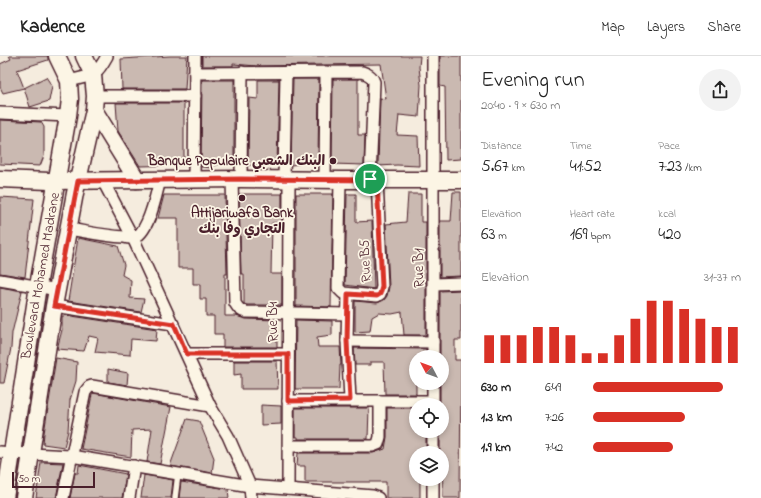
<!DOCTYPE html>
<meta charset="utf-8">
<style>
body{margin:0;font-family:"Indie Flower","Playpen Sans Arabic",sans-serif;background:#f2f2f2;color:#222;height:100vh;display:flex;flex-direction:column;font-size:15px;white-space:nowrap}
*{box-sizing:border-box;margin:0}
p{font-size:13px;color:#767676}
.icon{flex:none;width:22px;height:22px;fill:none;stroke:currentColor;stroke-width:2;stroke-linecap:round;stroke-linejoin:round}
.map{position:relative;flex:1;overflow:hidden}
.sheet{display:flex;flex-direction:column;background:#fff;width:300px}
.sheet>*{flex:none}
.needle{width:26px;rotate:311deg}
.tools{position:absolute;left:409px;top:294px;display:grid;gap:8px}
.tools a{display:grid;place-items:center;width:40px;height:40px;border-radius:50%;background:#fff;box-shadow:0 2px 6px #0003;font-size:20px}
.scale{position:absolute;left:12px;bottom:10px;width:83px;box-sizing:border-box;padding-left:4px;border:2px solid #4a1f2b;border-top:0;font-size:11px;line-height:14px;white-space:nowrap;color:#4a1f2b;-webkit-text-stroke:3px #fcf5e5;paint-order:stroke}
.pin{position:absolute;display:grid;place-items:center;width:34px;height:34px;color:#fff;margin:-17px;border:2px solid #fff;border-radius:50%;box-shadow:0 1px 4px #0007}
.round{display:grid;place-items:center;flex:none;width:42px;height:42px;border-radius:21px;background:#f2f2f2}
.headline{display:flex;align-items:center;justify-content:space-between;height:68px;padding:0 20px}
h1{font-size:22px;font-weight:600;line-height:30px}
.figures{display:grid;grid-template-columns:repeat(3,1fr);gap:6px;height:68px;padding:4px 20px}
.figures div{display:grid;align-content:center}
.figures b{font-size:17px;font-weight:600}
.figures small{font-size:11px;font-weight:400}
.figures p{font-size:11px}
.chart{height:112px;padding:8px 20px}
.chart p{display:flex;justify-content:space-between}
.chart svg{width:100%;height:72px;margin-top:4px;stroke:#d93025;stroke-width:6}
ul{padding:0 20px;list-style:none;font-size:13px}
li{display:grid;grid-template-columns:64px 48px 1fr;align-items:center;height:30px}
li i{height:10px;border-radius:5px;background:#d93025}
header{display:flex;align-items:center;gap:24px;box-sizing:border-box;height:56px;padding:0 20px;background:#fff;border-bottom:1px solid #e0e0e0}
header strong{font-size:19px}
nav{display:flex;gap:22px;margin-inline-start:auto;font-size:14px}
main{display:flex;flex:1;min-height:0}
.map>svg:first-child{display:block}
</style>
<header>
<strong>Kadence</strong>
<nav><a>Map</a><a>Layers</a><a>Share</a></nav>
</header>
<main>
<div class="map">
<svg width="461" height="442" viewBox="0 0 461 442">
<rect width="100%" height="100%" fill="#f5ecde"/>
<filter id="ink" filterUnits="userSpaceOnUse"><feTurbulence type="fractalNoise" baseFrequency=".025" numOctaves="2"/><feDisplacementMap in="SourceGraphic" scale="8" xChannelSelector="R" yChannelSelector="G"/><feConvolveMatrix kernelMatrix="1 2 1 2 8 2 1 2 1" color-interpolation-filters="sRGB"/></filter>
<g filter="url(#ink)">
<g fill="#cab9b1" stroke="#4a1f2b">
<polygon points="9,0 48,0 48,4 17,14 24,32 3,37 0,31 0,8 11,3"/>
<polygon points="170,0 187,0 185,33 122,33 121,3"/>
<polygon points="202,0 420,0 419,11 421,29 419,61 399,59 397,79 418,80 419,110 397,109 378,110 380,42 386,43 381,8 257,10 233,8 233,10 202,10"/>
<polygon points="440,0 461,0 461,103 446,104 445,31 440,30"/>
<polygon points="46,21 52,30 49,45 30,51 24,32"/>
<polygon points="293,23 319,23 318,106 291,109"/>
<polygon points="333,23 358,23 358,79 365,79 364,109 332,108"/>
<polygon points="202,24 234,24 234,104 213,110 213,112 201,111"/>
<polygon points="258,24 279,24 277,109 248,109 249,42 258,43"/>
<polygon points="116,47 184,47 184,109 140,110 118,75"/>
<polygon points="0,64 41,66 44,71 44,100 40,110 0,108"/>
<polygon points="453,136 461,136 461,220 440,221 440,165 451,165"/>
<polygon points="239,138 282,138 282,167 272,167 271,218 282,218 282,249 247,249 244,248 244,218 241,218"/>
<polygon points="296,138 333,138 331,251 296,250"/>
<polygon points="347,138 356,138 356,166 372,165 374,233 345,229"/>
<polygon points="408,138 421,138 421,166 426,166 426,279 404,279 402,256 392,258 379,257 372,261 370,275 355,276 355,245 377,247 384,244 387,240 389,231 386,168 406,166"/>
<polygon points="164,139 225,139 227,218 225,218 225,260 236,260 246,263 277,264 277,291 223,291 223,278 214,278 214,260 206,260 206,243 200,243 200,228 193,228 193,212 178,212 178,162 158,162"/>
<polygon points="0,141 34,143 25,221 0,217"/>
<polygon points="78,182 118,190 124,209 122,219 131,224 130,242 144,243 141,256 68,245"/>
<polygon points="0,231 22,235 12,277 11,292 4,327 0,327"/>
<polygon points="461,234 461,284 455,284 455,304 461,304 460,442 443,442 442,397 440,397 440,375 442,375 442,349 440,349 440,327 442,327 442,301 440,301 440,235"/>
<polygon points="65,259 157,273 156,285 131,283 130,299 95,296 98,282 89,280 84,295 57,293 62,274 62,260 64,260"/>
<polygon points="296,264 332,265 332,279 317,281 318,291 340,291 341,309 340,309 339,333 295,333"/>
<polygon points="354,292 426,293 426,301 416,301 416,338 385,338 384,306 370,306 370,309 355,309"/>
<polygon points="56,302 77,306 76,325 70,344 68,375 64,391 43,388 44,377"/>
<polygon points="234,305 277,305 278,333 241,333 241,318 234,319"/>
<polygon points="108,313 128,317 127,329 108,326"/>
<polygon points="93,337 171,351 160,408 147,406 152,373 132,374 131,401 81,393 92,339"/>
<polygon points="261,349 281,350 281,368 261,369"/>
<polygon points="295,352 369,352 368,383 298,383 298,381 295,381"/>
<polygon points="387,352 416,352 416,375 426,375 426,397 416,397 416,423 420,423 420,442 386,442 386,426 305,426 305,410 297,410 298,397 373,397 385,393 387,381"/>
<polygon points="187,363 199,365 214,402 212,417 170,410"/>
<polygon points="41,406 63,407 56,442 36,442"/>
<polygon points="79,409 126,418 122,442 70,442 75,417 78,417"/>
<polygon points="144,419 173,424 171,442 141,442"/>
<polygon points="181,426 228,433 229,442 179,442"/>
</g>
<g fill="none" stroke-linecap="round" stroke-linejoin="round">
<defs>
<polyline id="lane" points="175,442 178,418"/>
<g id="street">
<polyline points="433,0 433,301"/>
<path d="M195,17L362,16C368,18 372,20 374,26L370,123"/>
<path d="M69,25C92,19 95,22 107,0"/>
<polyline points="95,40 195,40"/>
<polyline points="0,57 68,60"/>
<path d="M232,123L235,247C238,252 240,255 246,256L347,258"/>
<polyline points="241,123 242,16"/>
<polyline points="284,123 286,16"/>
<polyline points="194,124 195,0"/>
<polyline points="325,124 326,16"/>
<polyline points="340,124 338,232 343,237 377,240 380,238 382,231 377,124"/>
<polyline points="103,125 133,182 210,350 228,380 250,430 251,442"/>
<path d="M69,173C87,176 105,180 124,181C127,182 131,182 133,182C149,178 156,138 160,124"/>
<polyline points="0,224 58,234"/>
<polyline points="434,228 461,227"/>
<polyline points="348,238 347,285 350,344"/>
<polyline points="54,250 173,268"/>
<polyline points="347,285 433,286"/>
<polyline points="187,298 288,298"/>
<polyline points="433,327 433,349"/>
<polyline points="288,345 433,345"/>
<polyline points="433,375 433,397"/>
<polyline points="289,390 373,390 378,388 380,381 380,345"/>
<polyline points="0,396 11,397 71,400 250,430 373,440 378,442"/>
<polyline points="433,423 433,442"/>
<polyline points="288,433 289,123"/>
<polyline points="63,442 85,336 89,331 92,330 210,350"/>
<polyline points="129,442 134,410"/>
</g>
<g id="secondary">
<polyline points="94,54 137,124"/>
<polyline points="0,123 49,125 241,123 340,124 461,124"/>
<polyline points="5,442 38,230 68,60 70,43 69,25 57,0"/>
<polyline points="24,442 54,250 75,137 94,54 95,40 93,19 84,0"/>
</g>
</defs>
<use href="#lane" stroke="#4a1f2b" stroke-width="8"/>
<use href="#street" stroke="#4a1f2b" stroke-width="14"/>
<use href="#secondary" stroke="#4a1f2b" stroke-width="19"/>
<use href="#lane" stroke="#fcf5e5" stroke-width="5.5"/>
<use href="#street" stroke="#fcf5e5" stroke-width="11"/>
<use href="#secondary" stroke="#fcf5e5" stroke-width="16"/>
</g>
</g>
<g fill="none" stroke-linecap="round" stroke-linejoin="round" filter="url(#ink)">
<defs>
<polygon id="route" points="241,123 377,124 382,231 380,238 377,240 348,238 347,285 350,344 288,345 288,298 187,298 174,268 54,250 78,125"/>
</defs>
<use href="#route" stroke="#fff" stroke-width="8"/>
<use href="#route" stroke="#d93025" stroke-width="5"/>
</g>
<g fill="#4a1f2b" stroke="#fcf5e5" stroke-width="1.5">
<circle cx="333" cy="105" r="4"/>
<circle cx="242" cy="142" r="4"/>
</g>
<g text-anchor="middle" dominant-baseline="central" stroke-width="3.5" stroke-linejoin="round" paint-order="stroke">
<g font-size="14" font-weight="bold" fill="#4a1f2b" stroke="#fcf5e5" text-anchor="end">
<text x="325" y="105">Banque Populaire البنك الشعبي</text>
<text x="242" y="157" text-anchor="middle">Attijariwafa Bank<tspan x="242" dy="16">التجاري وفا بنك</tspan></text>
</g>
<g font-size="14" fill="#4a1f2b" stroke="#fcf5e5">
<text transform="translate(366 205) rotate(-93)">Rue B5</text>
<text transform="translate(419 212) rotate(-90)">Rue B1</text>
<text transform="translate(41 220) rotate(-80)">Boulevard Mohamed Madrane</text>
<text transform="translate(273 266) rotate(-90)">Rue B4</text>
</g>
</g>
</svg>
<div class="tools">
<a><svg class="needle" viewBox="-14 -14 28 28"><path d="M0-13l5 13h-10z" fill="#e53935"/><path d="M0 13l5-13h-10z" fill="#767676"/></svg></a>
<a><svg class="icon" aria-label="locate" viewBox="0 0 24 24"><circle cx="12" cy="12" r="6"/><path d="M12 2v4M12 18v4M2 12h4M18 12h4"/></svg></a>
<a><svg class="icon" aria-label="layers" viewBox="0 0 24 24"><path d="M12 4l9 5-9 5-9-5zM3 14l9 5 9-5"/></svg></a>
</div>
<div class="scale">50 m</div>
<div class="pin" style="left:370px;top:123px;background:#1e9e55"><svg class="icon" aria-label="arrive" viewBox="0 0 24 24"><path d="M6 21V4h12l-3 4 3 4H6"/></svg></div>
</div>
<section class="sheet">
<div class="headline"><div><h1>Evening run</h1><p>20:40 · 9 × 630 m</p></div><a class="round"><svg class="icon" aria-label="share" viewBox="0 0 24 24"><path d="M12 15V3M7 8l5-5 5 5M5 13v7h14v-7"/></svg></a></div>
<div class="figures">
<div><p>Distance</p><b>5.67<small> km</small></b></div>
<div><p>Time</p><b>41:52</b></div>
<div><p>Pace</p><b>7:23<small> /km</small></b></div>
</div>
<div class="figures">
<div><p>Elevation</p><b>63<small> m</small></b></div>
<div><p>Heart rate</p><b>169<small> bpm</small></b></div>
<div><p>kcal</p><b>420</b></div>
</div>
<div class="chart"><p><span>Elevation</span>31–37 m</p>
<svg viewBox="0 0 160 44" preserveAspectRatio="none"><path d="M5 44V27M15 44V27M25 44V27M35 44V22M45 44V22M55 44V27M65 44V38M75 44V38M85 44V27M95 44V17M105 44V6M115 44V6M125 44V11M135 44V17M145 44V22M155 44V22"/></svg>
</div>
<ul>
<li><b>630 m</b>6:49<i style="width:88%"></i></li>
<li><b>1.3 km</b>7:26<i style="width:62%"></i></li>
<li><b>1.9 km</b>7:42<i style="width:54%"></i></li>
</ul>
</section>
</main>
